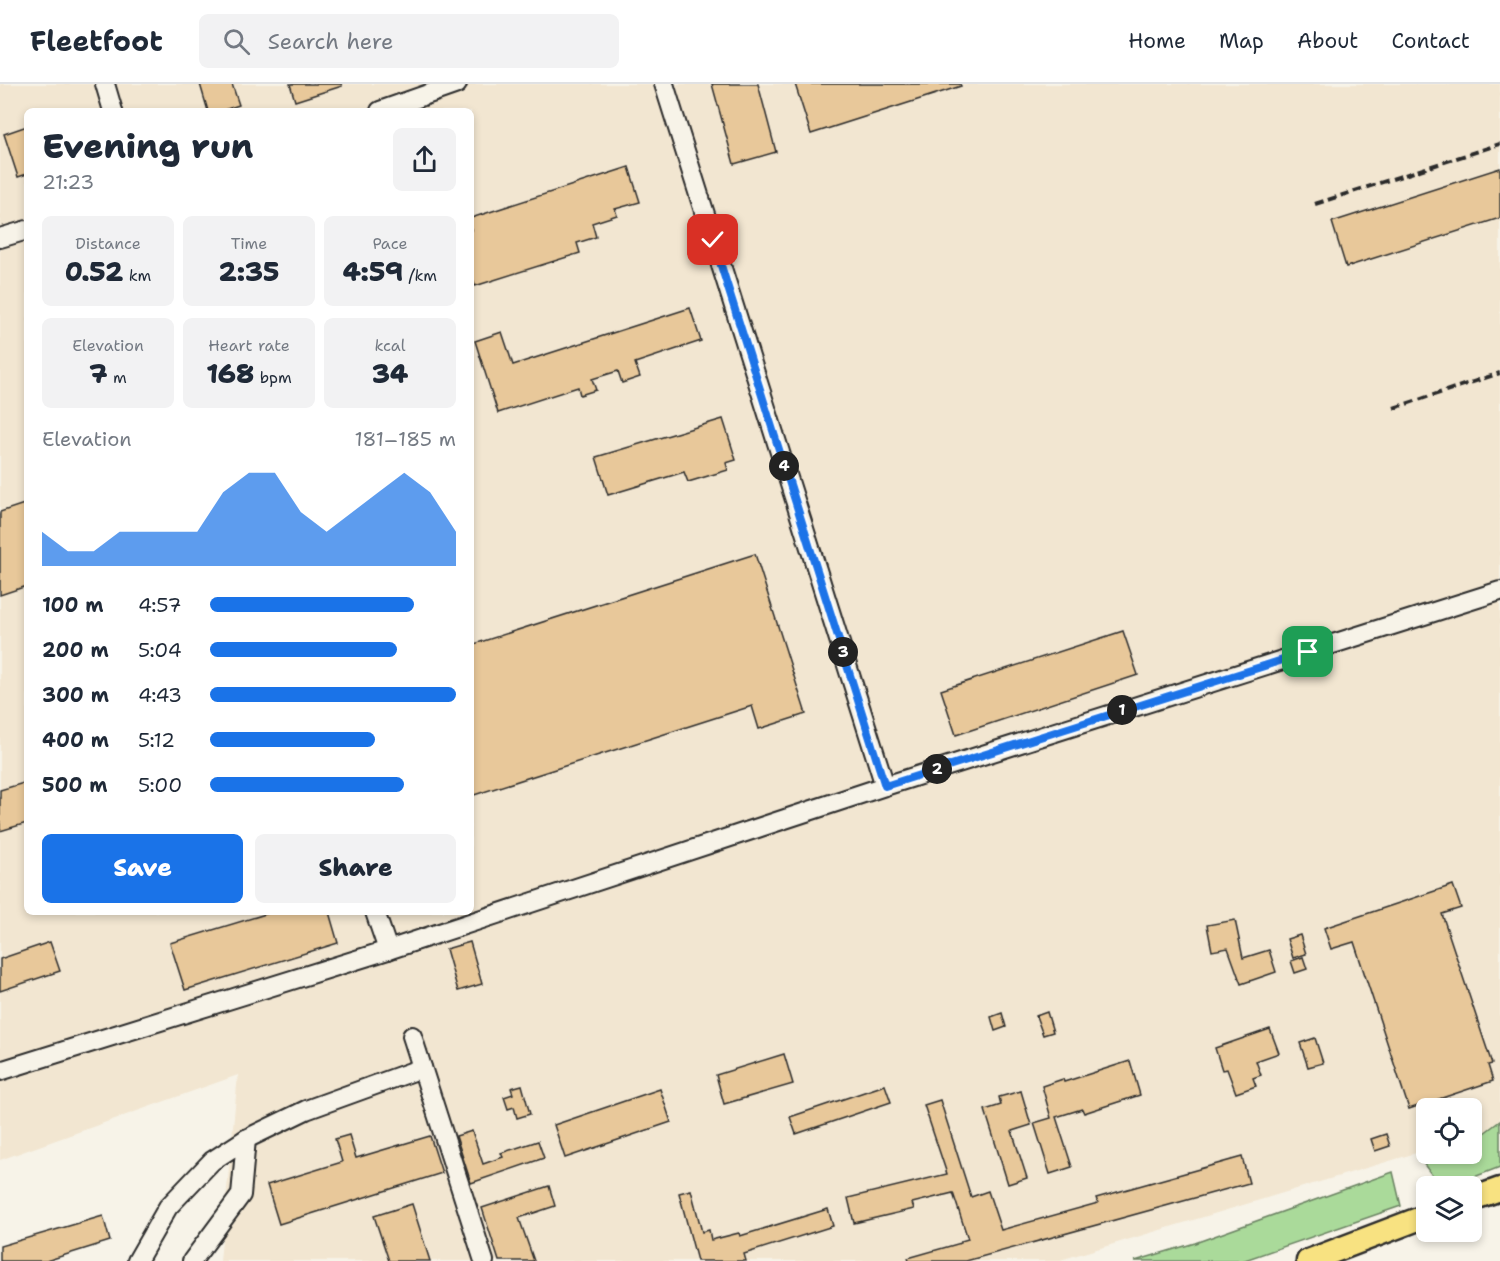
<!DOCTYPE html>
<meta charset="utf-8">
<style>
body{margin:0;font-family:"Shantell Sans",sans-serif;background:#f2f2f3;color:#1f2937;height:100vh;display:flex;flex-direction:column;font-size:22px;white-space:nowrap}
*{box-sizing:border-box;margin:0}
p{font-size:20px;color:#747a83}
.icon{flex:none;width:33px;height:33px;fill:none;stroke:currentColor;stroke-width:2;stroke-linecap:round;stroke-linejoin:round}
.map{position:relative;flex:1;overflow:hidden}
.sheet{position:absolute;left:24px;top:24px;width:450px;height:807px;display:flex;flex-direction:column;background:#fff;border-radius:9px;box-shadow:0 3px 9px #0003}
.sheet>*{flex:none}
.tools{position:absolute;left:1416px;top:1014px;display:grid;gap:12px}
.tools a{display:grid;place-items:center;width:66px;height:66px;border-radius:9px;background:#fff;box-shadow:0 3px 9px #0003;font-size:30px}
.pin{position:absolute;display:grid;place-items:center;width:51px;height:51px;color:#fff;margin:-26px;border-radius:12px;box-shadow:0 3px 9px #0006}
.km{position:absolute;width:30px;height:30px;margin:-15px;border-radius:50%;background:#222;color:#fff;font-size:16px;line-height:30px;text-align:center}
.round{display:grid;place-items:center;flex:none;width:63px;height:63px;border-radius:9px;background:#f2f2f3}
.head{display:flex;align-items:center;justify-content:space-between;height:102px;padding:0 18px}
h1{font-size:33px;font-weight:800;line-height:45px}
.stats{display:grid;grid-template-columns:repeat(3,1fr);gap:9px;height:102px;padding:6px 18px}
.stats div{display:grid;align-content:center;border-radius:9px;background:#f2f2f3;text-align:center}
.stats b{font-size:26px;font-weight:800}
.stats small{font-size:16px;font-weight:400}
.stats p{font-size:16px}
.chart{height:168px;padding:12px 18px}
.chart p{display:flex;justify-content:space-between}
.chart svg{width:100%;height:108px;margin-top:6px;fill:#1a73e8;opacity:.7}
.button{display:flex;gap:12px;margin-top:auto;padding:12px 18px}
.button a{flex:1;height:69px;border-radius:9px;background:#1a73e8;color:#fff;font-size:24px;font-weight:800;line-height:69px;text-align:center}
.button a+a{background:#f2f2f3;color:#1f2937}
ul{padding:0 18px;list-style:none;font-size:20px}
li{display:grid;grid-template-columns:96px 72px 1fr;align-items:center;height:45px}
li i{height:15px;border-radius:8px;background:#1a73e8}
header{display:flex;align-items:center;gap:36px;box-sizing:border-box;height:84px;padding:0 30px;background:#fff;border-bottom:2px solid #e0e1e3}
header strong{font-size:28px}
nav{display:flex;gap:33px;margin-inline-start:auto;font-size:21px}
.search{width:420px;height:54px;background:#f2f2f3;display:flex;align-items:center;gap:15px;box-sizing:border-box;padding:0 21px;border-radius:9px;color:#747a83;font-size:22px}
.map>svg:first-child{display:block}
</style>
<header>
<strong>Fleetfoot</strong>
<div class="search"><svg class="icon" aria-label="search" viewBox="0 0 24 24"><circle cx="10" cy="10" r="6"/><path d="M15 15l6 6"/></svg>Search here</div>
<nav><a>Home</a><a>Map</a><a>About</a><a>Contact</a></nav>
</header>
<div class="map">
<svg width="1500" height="1177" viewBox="0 0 1500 1177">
<rect width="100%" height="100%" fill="#f7f3e8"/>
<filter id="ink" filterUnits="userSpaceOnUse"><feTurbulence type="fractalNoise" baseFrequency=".0167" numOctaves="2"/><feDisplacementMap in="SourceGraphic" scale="12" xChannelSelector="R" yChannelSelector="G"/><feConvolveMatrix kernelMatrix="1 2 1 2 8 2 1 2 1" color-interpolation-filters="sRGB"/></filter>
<g filter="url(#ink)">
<path fill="#f2e6d1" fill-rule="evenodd" d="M0,0H1500V1044L1472,1053V1024H1426V1066L1057,1177H220L238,991L0,1076ZM27,27H471V828H27Z"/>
<g fill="#aada9a" stroke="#6a8262" stroke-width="1.5">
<polygon points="1500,1037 1500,1083 1451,1102 1440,1102 1423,1079 1445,1070 1472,1070 1472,1058"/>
<polygon points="1393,1088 1401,1122 1242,1177 1135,1177 1195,1159"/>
</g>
<g fill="#e8c89a" stroke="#2b2b2b" stroke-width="1.5">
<polygon points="200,0 232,0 239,21 221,27 208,27"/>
<polygon points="290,0 341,0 342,2 295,17"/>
<polygon points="712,0 758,0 776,68 734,80"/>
<polygon points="795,0 960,0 961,2 811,50"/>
<polygon points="27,42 27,90 18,93 4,50"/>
<polygon points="629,83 640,118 615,125 617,131 592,139 596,153 577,159 580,169 475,202 471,188 471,134"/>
<polygon points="1500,84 1500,134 1346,183 1332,138"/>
<polygon points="690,224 701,257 635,279 640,293 622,299 618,287 592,295 596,306 580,311 578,303 498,329 475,257 502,248 513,281"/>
<polygon points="723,335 736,376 726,379 728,386 688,398 684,388 608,411 596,373"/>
<polygon points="27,419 27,502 0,511 0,428"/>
<polygon points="755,470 806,630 759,645 752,622 471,712 471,561"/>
<polygon points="1123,547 1138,591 956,651 941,606"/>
<polygon points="27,698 27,739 0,747 0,706"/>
<polygon points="1453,801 1461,824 1442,830 1492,980 1488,981 1493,997 1409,1025 1354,858 1331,865 1324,844"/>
<polygon points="272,828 329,828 338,859 185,906 170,859"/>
<polygon points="1235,836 1243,874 1269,866 1276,888 1241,900 1228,864 1212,867 1207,841"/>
<polygon points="1300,851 1306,870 1293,874 1287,855"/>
<polygon points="50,858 60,887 0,907 0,875"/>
<polygon points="470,858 482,900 458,907 446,865"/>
<polygon points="1303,873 1307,885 1295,889 1291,877"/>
<polygon points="1047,928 1053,948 1043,951 1036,932"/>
<polygon points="1002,929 1006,943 995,947 991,933"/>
<polygon points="1270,945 1279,969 1256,977 1261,991 1253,994 1256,1002 1236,1009 1227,985 1222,986 1215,964"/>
<polygon points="1315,954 1323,979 1308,983 1300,959"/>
<polygon points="784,970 793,1000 724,1020 716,991"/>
<polygon points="1130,977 1140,1011 1084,1029 1082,1025 1056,1033 1072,1083 1050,1090 1034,1039 1051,1034 1042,1002 1063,995 1064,998"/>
<polygon points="522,1001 530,1030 517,1034 514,1023 508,1025 504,1013 513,1010 511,1004"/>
<polygon points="885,1001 891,1018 796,1050 790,1033"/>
<polygon points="660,1005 671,1038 565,1074 554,1041"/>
<polygon points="1021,1007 1031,1041 1012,1047 1027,1094 1008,1100 985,1026 1001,1021 999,1013"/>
<polygon points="940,1016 971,1113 988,1107 1001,1146 1098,1119 1096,1114 1242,1073 1249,1099 966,1177 909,1177 908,1174 961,1159 961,1157 968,1155 953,1109 912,1119 914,1125 854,1139 848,1114 947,1090 924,1021"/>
<polygon points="472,1047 483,1080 503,1073 501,1069 538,1057 544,1074 471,1099 456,1052"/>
<polygon points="1386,1050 1390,1062 1375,1067 1371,1055"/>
<polygon points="349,1051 356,1074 430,1052 442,1089 279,1140 267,1101 342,1078 335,1055"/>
<polygon points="549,1102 555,1122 519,1134 534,1177 499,1177 482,1124"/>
<polygon points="691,1106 702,1148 709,1146 711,1156 739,1149 740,1152 828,1125 833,1142 744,1170 746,1177 697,1177 679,1109"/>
<polygon points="412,1120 430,1177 389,1177 374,1132"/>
<polygon points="103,1132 110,1157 46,1177 0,1177 0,1162"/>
</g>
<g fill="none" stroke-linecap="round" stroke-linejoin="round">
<defs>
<g id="minor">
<polyline points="105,0 113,27"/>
<polyline points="664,0 885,702"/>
<polyline points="380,27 457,0"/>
<polyline points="0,154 27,146"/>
<polyline points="375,828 388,866"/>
<polyline points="412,952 484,1177"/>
<polyline points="0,987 388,866 885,702 1500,507"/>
<polyline points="246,1055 306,1026 422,984"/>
<polyline points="137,1177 168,1123 212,1077 246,1055 241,1111 192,1177"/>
</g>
<g id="major">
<polyline points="1472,1115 1500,1105"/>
<polyline points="1308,1177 1426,1132"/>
</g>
</defs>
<use href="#minor" stroke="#2b2b2b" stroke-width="22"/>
<use href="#major" stroke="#2b2b2b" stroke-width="27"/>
<use href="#minor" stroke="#f7f3e8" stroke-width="18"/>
<use href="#major" stroke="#f8e281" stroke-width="22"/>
<g stroke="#2b2b2b" stroke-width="4" stroke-dasharray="9 4.5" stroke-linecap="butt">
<polyline points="1315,120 1500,60"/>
<polyline points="1394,324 1500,289"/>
</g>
</g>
</g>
<g fill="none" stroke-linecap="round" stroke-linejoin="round" filter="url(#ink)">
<defs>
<polyline id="route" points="713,156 885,702 1308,568"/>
</defs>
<use href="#route" stroke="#fff" stroke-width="12"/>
<use href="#route" stroke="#1a73e8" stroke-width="8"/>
</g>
</svg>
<div class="tools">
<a><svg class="icon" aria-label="locate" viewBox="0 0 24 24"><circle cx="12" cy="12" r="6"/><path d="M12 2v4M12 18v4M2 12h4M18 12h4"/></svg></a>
<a><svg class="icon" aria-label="layers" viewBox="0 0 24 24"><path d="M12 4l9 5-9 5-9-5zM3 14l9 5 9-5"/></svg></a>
</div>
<div class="pin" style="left:1308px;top:568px;background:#1e9e55"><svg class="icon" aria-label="arrive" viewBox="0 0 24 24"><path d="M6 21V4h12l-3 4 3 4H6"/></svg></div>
<div class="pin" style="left:713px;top:156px;background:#d93025"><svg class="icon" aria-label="check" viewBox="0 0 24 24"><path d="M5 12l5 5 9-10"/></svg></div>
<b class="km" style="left:1122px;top:626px">1</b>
<b class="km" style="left:937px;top:685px">2</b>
<b class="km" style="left:843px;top:568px">3</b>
<b class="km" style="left:784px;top:382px">4</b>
<section class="sheet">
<div class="head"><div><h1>Evening run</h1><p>21:23</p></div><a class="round"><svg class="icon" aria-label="share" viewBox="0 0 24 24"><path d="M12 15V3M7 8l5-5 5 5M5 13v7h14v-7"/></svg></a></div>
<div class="stats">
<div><p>Distance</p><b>0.52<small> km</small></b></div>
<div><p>Time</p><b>2:35</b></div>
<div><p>Pace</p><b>4:59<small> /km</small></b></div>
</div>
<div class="stats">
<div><p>Elevation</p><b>7<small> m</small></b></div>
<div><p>Heart rate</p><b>168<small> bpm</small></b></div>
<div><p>kcal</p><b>34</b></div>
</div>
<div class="chart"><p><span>Elevation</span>181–185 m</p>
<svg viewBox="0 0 160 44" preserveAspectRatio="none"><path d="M0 44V30L10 38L20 38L30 30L40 30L50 30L60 30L70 14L80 6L90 6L100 22L110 30L120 22L130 14L140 6L150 14L160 30V44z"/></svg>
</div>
<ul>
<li><b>100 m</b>4:57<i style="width:83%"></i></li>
<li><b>200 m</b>5:04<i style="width:76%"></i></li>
<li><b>300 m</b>4:43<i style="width:100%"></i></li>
<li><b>400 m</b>5:12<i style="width:67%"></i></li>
<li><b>500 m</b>5:00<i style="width:79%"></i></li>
</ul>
<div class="button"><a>Save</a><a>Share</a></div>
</section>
</div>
